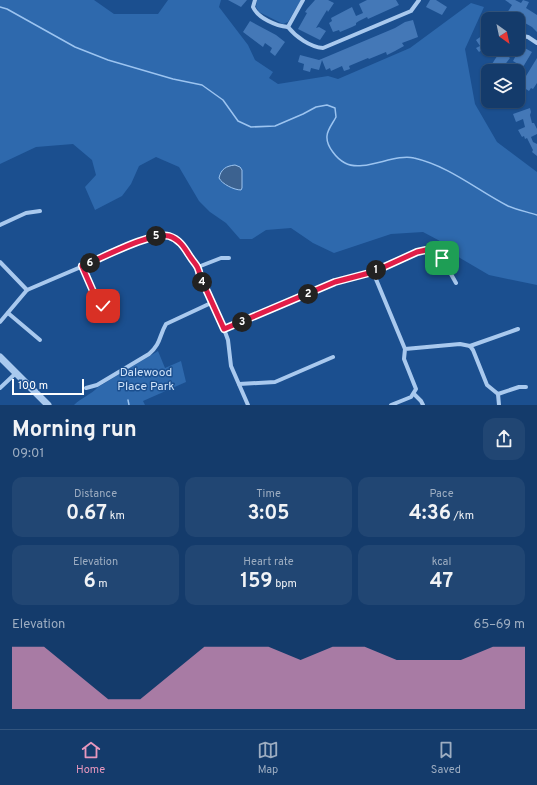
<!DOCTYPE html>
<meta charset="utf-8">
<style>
body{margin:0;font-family:Overpass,sans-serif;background:#214673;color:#f1f3f6;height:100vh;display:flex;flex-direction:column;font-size:15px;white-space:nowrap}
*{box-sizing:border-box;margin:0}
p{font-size:13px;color:#9dadc1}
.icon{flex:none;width:22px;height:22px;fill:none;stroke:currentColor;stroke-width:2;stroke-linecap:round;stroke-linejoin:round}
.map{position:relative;height:405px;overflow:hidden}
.sheet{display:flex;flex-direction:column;background:#143b6b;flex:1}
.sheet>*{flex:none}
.needle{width:26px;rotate:147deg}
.controls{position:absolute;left:481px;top:12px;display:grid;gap:8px}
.controls a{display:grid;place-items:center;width:44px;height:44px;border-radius:8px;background:#143b6b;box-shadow:0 1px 3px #0004,0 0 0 1px #33557e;font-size:20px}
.scale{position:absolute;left:12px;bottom:10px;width:72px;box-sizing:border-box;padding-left:4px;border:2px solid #fff;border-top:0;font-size:11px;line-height:14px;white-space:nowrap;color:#fff;-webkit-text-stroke:3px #1b4f8f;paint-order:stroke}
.pin{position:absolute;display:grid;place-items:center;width:34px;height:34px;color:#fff;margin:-17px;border-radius:8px;box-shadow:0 2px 6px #0006}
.km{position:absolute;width:20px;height:20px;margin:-10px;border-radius:50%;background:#222;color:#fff;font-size:11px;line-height:20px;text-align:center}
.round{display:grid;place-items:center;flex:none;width:42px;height:42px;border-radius:12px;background:#214673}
.overview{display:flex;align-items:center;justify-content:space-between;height:68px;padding:0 12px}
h1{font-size:22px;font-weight:700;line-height:30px}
.metrics{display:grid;grid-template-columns:repeat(3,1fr);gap:6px;height:68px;padding:4px 12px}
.metrics div{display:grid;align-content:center;border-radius:10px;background:#214673;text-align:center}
.metrics b{font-size:20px;font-weight:700}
.metrics small{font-size:11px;font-weight:400}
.metrics p{font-size:11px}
.chart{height:112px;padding:8px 12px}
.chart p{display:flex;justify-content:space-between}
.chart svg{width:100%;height:72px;margin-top:4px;fill:#e797bd;opacity:.7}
.dock{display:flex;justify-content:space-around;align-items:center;height:56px;border-top:1px solid #33557e;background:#143b6b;font-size:11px;color:#9dadc1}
.dock a{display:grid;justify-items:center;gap:2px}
.dock .current{color:#e797bd}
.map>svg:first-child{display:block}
</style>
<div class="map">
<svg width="537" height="405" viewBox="0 0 537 405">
<rect width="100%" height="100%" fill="#1b4f8f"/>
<g fill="#2e69ad">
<polygon points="0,0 94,0 114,14 158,14 168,0 221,0 219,7 248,45 255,60 273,72 269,78 278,84 328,76 338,79 410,48 471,3 484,7 465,49 475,104 497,142 537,172 537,285 489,275 460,258 440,241 423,232 391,234 334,253 313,243 291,228 266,230 252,239 240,239 226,223 210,212 199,201 179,167 156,157 139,166 131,184 122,196 95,210 85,187 96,175 92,160 73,144 36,147 0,164"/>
<polygon points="257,0 301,0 288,22 283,24 259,12 256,7"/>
<path d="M158,351L165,368L181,361L186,382L143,401L145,405H74C82,397 91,395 98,387Z"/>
</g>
<path fill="#3c6290" stroke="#9cc4f0" d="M235,165L240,167L242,170V188L241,190C234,190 222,184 219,178C221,169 226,166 235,165Z"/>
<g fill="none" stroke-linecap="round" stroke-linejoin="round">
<g stroke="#9cc4f0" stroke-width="1.5">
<path d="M0,7L7,9L75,47L108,60L173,79L202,85L223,100L238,121L251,127L275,126L303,114L316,107L327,105L335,108L336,117C333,123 327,130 327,136C326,146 337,159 345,163C363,173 395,153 414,158C449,166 477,190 508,206C517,210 528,212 537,215"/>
<polyline points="128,400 129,405"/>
</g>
</g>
<g fill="#4478b7">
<polygon points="228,0 247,0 241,7"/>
<polygon points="315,0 328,0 334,3 328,12 327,10 316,28 319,27 326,31 320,40 298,29 307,13 305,12 307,9"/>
<polygon points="367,0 396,0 399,5 368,19 367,17 359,21 356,23 356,25 352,27 340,32 339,30 333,32 329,23 332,21 331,18 352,7 356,16 363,13 359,4"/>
<polygon points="430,0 436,0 447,7 442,15 426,7"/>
<polygon points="505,0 515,0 521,3 523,0 529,2 526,8 537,15 537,32 532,27 507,13 512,5"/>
<polygon points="413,20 418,37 402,43 404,46 395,51 387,55 386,52 369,59 368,58 349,66 350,69 344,71 342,66 331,71 330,68 326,70 322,60 319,70 311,68 310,72 303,70 304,64 298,62 300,55 319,60 395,28 405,22"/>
<polygon points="250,21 276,35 285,42 275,56 270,52 272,48 265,43 263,47 243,32"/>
<polygon points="488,29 488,53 485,48 479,52 476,48 480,46 476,40 483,35 482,33"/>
<polygon points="521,46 532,52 520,72 526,76 537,58 537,83 533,89 531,88 529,91 518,84 518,64 513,61"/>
<polygon points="501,50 510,58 500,71 492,66 492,64"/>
<polygon points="530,108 531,112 530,115 532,123 534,123 537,129 537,134 531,137 533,142 537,144 537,156 532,152 533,150 527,138 525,139 524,136 522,137 518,130 525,127 523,119 516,122 513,114"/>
</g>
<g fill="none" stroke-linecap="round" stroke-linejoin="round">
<g stroke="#a9c9ee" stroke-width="4">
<path d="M255,0L253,7C258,18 276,26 288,27"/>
<path d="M288,27C296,37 310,47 323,48L411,11L419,0"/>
<polyline points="288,27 303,0"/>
<polyline points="518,35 528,37 537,43"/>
<polyline points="0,225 26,213 40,211"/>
<polyline points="0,262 27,290"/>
<polyline points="82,266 96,298 103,306"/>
<polyline points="198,267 221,258 229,258"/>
<polyline points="373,272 405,349"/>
<polyline points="8,313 40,340"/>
<path d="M0,322L27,290L151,237C174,232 180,242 192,259C197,267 198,266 200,276L224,329L228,340L231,366L248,405"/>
<polyline points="224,329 335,282 373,272 417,252 426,250 433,251 442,258 456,283"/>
<polyline points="470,346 473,350 487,385 498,394 499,405"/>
<polyline points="470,346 518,329"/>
<polyline points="239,384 275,382 333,357"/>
<polyline points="0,388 16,373"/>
<path d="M86,388L97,385L149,354C161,344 159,336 166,324L211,303"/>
<polyline points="414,394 421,401 423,405"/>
<polyline points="498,394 519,387 526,387"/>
<polyline points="391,405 411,397 416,389 404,359 405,349 460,344 470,346"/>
</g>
<polyline stroke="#a9c9ee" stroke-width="7" points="0,357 48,405"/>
</g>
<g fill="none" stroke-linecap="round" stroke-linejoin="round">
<defs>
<path id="route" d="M103,306L96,298L82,266C100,259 152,231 169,236C179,239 184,247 189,255C195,265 198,264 200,276L224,329L335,282L373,272L417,252L426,250L433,251L442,258"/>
</defs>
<use href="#route" stroke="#fff" stroke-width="8"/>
<use href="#route" stroke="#e11d48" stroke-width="5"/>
</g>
<g text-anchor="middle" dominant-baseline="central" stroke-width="3" stroke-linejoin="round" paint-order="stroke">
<g font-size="12" fill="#cfe3fa" stroke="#1b4f8f">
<text x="146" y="373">Dalewood<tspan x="146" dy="14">Place Park</tspan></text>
</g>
</g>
</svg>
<div class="controls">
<a><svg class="needle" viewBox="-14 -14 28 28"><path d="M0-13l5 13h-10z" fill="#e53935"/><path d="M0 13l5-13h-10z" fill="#9dadc1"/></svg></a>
<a><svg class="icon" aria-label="layers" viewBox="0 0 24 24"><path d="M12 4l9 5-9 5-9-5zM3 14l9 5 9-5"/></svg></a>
</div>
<div class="scale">100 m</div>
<div class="pin" style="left:442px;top:258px;background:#1e9e55"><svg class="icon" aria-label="arrive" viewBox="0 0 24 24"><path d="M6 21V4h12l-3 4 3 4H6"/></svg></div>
<div class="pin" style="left:103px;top:306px;background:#d93025"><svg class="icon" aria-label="check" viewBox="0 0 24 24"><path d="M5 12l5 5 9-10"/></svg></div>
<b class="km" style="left:376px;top:270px">1</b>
<b class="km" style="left:308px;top:294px">2</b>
<b class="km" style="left:242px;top:322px">3</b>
<b class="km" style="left:202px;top:282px">4</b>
<b class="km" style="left:156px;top:236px">5</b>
<b class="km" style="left:90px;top:263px">6</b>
</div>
<section class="sheet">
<div class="overview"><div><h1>Morning run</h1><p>09:01</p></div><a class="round"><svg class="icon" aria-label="share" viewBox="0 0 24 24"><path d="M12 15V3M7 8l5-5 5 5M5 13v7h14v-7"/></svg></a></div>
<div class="metrics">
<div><p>Distance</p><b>0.67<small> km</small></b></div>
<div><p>Time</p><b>3:05</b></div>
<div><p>Pace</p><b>4:36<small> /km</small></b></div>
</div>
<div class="metrics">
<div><p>Elevation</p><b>6<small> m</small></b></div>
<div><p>Heart rate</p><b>159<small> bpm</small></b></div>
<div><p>kcal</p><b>47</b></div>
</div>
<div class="chart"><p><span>Elevation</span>65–69 m</p>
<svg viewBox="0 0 160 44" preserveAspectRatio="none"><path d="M0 44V6L10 6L20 22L30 38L40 38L50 22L60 6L70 6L80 6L90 14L100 6L110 6L120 14L130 14L140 14L150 6L160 6V44z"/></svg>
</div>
</section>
<nav class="dock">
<a class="current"><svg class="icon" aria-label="home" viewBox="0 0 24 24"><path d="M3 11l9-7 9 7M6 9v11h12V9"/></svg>Home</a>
<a><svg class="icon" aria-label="map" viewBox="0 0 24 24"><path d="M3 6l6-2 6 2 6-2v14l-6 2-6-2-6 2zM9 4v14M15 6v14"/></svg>Map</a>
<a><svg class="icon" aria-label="saved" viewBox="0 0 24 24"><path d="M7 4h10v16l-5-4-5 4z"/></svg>Saved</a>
</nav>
